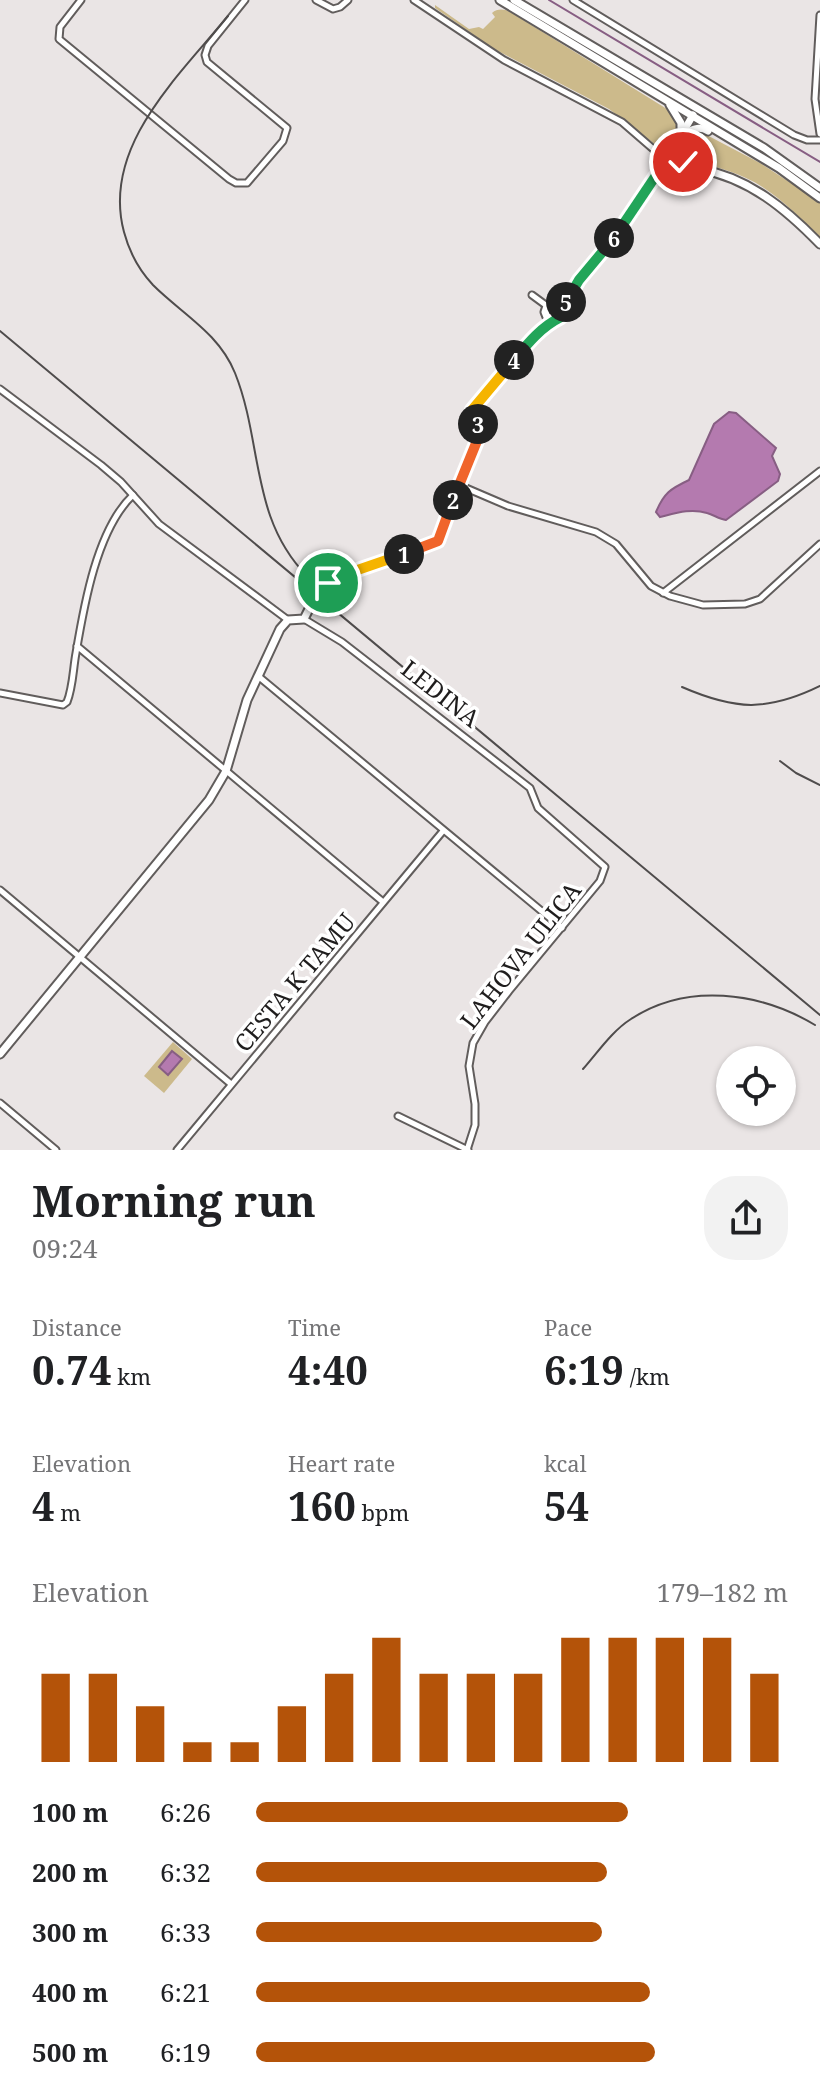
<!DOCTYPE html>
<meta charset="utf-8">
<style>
body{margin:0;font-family:"Noto Serif",serif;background:#f2f2f2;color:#202124;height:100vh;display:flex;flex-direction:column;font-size:30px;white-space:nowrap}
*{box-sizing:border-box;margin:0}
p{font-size:26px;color:#757577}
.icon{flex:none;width:44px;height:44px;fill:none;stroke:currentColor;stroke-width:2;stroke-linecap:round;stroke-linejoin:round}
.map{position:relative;height:1150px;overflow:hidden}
.side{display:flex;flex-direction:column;background:#fff;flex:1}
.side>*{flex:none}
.controls{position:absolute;left:716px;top:1046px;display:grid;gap:16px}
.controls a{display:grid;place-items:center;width:80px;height:80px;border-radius:50%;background:#fff;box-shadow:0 2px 6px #0004;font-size:40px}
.pin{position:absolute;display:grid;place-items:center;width:68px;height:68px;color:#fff;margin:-34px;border:4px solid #fff;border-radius:50%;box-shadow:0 2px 8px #0007}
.km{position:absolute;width:40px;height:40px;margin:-20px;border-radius:50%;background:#222;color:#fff;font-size:22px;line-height:40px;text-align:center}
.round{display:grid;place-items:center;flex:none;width:84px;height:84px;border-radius:32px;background:#f2f2f2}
.head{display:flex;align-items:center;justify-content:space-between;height:136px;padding:0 32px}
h1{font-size:44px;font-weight:700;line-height:60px}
.stats{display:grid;grid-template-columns:repeat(3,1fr);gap:12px;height:136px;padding:8px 32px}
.stats div{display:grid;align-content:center}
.stats b{font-size:40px;font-weight:700}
.stats small{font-size:22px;font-weight:400}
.stats p{font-size:22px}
.chart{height:224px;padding:16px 32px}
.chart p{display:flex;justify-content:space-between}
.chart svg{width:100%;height:144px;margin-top:8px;stroke:#b45309;stroke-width:6}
ul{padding:0 32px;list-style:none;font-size:26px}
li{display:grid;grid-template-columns:128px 96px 1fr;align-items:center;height:60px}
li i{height:20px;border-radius:10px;background:#b45309}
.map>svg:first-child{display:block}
</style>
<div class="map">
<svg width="820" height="1150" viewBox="0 0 820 1150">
<rect width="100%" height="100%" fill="#eae5e5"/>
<g fill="#ccba8b">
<path d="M435,5L469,29L479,27L483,29L495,17L492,13C498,8 505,9 512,13L675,114C681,127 678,136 668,145H656L609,109L494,49L435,8Z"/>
<path d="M694,132H701L760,163L820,202V237C798,216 775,191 746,178C725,168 702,164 680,157L678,151L685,137Z"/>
<polygon points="173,1042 192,1059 164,1093 144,1076"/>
</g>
<g fill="#b47aaf" stroke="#875e83" stroke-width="2">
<path d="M729,412L736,413L776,448L772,456L780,474L778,481L726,520C719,519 714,515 707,513C691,508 676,513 660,517L656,512C664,493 670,489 689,480L714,424Z"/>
<polygon points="172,1051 182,1059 168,1075 159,1067"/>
</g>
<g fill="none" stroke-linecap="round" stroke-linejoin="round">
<polyline stroke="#875e83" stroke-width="2" points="549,0 820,162"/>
<polyline stroke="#c1bdbd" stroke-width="7" stroke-dasharray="7 3.5" stroke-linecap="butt" points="314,599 324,587"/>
<defs>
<g id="street">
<polyline points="81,0 60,27 59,39 229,179 236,183 247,183 283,141 287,128 207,62 205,55 208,46 245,0"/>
<polyline points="316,0 333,9 340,7 348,0"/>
<polyline points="414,0 504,60 622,122 659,154"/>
<polyline points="573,0 794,135 807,140 820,140"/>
<polyline points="820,15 815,99 820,134"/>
<polyline points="532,295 547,306"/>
<polyline points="0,389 101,465 121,482 159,524 288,620"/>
<polyline points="459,485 508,506 596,532 616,544 651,586 670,596 703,605 745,604 760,599 820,544"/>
<polyline points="663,593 820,471"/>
<polyline points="304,619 342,642 530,788 538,808 605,867 600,881 509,991 485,1022 473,1043 469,1066 475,1104 475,1125 467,1150"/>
<polyline points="77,646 383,902"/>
<polyline points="258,676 562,928"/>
<path d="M0,693L63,705L67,702C73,687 73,669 76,653C84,605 97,529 133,495"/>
<polyline points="0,890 231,1084"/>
<polyline points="0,1103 56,1150"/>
<polyline points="398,1116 468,1150"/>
<polyline points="177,1150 443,831"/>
</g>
<g id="secondary">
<polyline points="500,0 779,168 820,198"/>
<polyline points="514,0 764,148 820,188"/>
<polyline points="670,105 681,123 681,133"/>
<path d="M681,136C691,130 698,125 708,131"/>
<polyline points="672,151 693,115"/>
<polyline points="672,151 676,157 691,166"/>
<path d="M663,166C675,167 687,167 700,169C749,178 786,209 820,244"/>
<polyline points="663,166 658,159 663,150 672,151"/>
<path d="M579,280L556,302L547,306L545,312L547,317L552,321L561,317C574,279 605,252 629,219C641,202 651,184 663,166"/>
<polyline points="324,587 343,575 438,541 479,436 472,410 533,337 552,321"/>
<polyline points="0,1054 209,800 226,771 247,700 280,629 288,620 304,619 314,599"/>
</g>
</defs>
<use href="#street" stroke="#615d5c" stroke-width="9"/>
<use href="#secondary" stroke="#615d5c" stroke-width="11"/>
<use href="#street" stroke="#fff" stroke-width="5"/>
<use href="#secondary" stroke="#fff" stroke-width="7"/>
<g stroke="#4f4c4c" stroke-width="2">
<path d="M228,16C179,76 101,147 124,232C129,251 139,270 153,285C182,314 219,333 235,373C263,443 250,518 307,576"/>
<polyline points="0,331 820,1015"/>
<path d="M682,687C735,710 767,712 820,686"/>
<polyline points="780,761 796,773 820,785"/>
<path d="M583,1069C598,1052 612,1031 631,1019C687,982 760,992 815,1025"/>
</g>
</g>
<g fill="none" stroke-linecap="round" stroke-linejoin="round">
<defs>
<polyline id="split-1" points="328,583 343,575 404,554"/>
<polyline id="split-2" points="404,554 438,541 453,500"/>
<polyline id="split-3" points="453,500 479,436 478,424"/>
<polyline id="split-4" points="478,424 472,410 514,360"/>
<path id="split-5" d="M514,360C528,343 541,327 561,317L566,302"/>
<polyline id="split-6" points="566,302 579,280 614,238"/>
<polyline id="split-7" points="614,238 659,171"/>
<polyline id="split-8" points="659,171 663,166 673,164 676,157 683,162"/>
</defs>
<use href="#split-1" stroke="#fff" stroke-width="16"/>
<use href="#split-2" stroke="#fff" stroke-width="16"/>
<use href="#split-3" stroke="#fff" stroke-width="16"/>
<use href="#split-4" stroke="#fff" stroke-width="16"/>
<use href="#split-5" stroke="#fff" stroke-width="16"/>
<use href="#split-6" stroke="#fff" stroke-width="16"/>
<use href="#split-7" stroke="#fff" stroke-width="16"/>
<use href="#split-8" stroke="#fff" stroke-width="16"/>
<use href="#split-1" stroke="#f5b400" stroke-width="10"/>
<use href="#split-2" stroke="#f0652b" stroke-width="10"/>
<use href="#split-3" stroke="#f0652b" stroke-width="10"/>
<use href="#split-4" stroke="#f5b400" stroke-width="10"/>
<use href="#split-5" stroke="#22a559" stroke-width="10"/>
<use href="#split-6" stroke="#22a559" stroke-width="10"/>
<use href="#split-7" stroke="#22a559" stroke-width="10"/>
<use href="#split-8" stroke="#f5b400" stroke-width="10"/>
</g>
<g text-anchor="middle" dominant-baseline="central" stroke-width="7" stroke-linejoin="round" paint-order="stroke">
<g font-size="24" fill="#1f1d1d" stroke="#fff">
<text transform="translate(441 693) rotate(38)">LEDINA</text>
<text transform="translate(520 955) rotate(-52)">LAHOVA ULICA</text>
<text transform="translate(294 982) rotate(-50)">CESTA K TAMU</text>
</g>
</g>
</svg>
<div class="controls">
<a><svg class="icon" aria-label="locate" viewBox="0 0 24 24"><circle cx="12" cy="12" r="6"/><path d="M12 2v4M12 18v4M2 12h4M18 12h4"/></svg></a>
</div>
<div class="pin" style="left:328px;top:583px;background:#1e9e55"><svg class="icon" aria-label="arrive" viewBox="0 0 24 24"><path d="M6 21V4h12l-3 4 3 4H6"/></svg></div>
<div class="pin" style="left:683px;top:162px;background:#d93025"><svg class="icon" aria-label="check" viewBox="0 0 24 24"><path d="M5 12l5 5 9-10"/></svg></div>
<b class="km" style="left:404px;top:554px">1</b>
<b class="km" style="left:453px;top:500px">2</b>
<b class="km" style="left:478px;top:424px">3</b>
<b class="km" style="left:514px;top:360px">4</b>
<b class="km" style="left:566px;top:302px">5</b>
<b class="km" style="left:614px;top:238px">6</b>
</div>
<section class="side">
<div class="head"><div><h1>Morning run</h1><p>09:24</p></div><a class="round"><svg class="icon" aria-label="share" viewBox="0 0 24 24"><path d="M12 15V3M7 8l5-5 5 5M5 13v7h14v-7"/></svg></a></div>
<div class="stats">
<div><p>Distance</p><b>0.74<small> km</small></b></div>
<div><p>Time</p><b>4:40</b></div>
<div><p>Pace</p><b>6:19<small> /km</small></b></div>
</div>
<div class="stats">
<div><p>Elevation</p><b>4<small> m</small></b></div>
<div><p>Heart rate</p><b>160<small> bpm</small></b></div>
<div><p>kcal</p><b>54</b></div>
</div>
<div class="chart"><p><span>Elevation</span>179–182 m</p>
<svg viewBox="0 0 160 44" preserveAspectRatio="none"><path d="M5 44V17M15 44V17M25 44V27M35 44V38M45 44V38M55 44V27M65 44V17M75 44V6M85 44V17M95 44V17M105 44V17M115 44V6M125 44V6M135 44V6M145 44V6M155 44V17"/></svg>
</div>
<ul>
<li><b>100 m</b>6:26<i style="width:70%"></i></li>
<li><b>200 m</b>6:32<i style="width:66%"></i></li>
<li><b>300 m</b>6:33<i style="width:65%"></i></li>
<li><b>400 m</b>6:21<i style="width:74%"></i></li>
<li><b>500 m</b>6:19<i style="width:75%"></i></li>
</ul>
</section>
